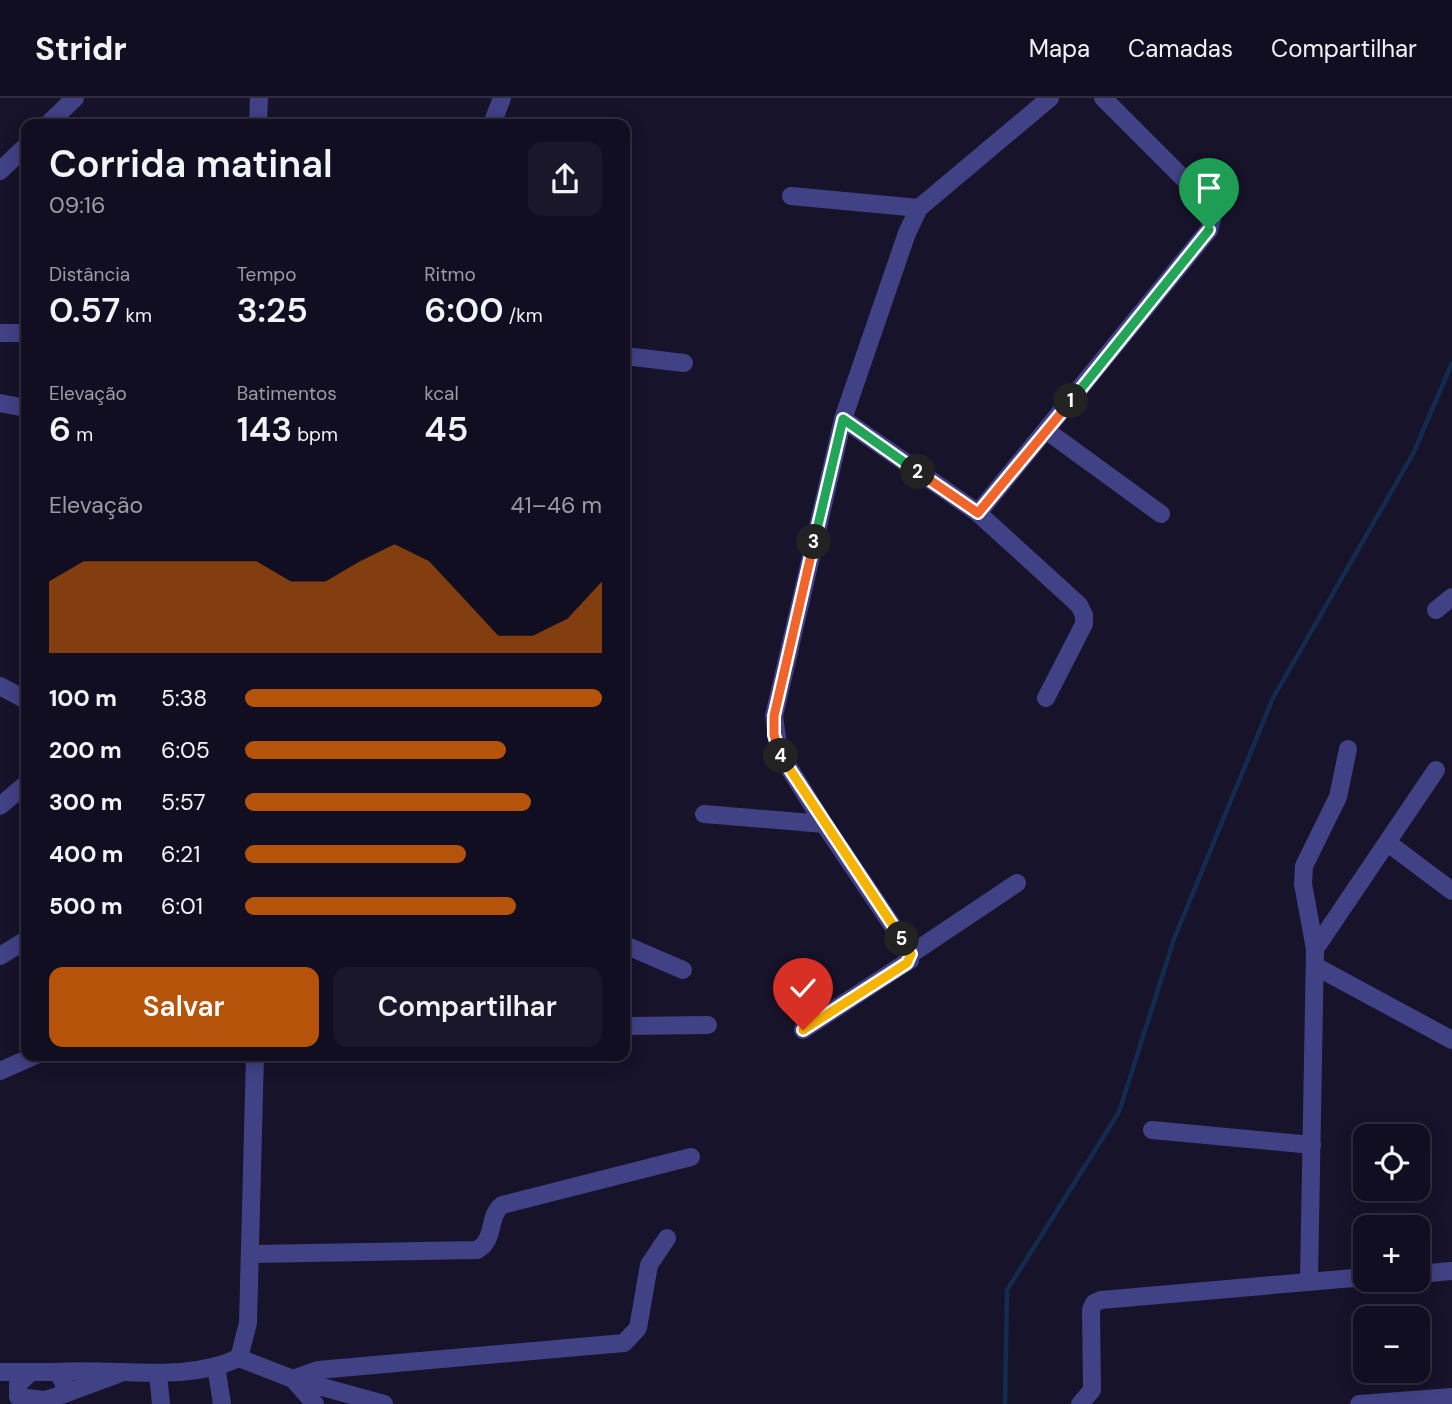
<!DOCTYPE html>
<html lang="pt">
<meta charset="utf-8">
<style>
body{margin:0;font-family:"DM Sans",sans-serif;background:#191729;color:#f1f3f6;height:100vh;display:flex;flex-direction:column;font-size:26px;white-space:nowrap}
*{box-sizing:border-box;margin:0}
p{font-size:23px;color:#9c9ca5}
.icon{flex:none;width:38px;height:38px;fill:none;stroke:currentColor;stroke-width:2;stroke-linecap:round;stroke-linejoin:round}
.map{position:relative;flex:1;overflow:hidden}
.sheet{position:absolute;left:21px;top:21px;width:609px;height:942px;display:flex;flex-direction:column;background:#100e20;border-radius:14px;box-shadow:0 4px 18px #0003,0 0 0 2px #302e3e}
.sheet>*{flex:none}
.fabs{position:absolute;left:1353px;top:1026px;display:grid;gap:14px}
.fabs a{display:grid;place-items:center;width:77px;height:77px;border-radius:14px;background:#100e20;box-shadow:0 4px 18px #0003,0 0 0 2px #302e3e;font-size:35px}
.pin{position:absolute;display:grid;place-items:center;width:60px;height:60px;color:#fff;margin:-72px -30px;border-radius:50% 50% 50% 0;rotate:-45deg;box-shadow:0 0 7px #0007}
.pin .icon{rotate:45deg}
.km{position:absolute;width:35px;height:35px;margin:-18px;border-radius:50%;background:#222;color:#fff;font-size:19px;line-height:35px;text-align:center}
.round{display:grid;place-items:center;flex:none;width:74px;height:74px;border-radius:14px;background:#191729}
.head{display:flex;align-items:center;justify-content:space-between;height:119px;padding:0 28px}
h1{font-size:38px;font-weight:600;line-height:52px}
.metrics{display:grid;grid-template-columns:repeat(3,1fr);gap:10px;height:119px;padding:7px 28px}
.metrics div{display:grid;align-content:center}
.metrics b{font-size:35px;font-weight:600}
.metrics small{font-size:19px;font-weight:400}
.metrics p{font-size:19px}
.chart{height:196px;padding:14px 28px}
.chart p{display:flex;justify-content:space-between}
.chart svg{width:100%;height:126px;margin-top:7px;fill:#b45309;opacity:.7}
.action{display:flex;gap:14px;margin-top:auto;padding:14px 28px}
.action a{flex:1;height:80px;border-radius:14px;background:#b45309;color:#fff;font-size:28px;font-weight:600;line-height:80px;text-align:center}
.action a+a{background:#191729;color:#f1f3f6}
ul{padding:0 28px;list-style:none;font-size:23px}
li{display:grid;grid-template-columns:112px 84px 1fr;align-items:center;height:52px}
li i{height:18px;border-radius:9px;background:#b45309}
header{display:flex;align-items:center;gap:42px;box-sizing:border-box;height:98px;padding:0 35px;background:#100e20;border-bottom:2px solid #302e3e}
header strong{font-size:33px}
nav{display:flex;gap:38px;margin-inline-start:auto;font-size:24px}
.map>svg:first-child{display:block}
</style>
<header>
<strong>Stridr</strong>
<nav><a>Mapa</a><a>Camadas</a><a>Compartilhar</a></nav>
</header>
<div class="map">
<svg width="1452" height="1306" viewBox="0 0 1452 1306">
<rect width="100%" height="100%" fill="#16132a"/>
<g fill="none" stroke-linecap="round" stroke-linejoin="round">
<polyline stroke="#132b4e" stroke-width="4.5" points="1005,1306 1007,1192 1119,1014 1174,841 1273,600 1413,356 1452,265"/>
<g stroke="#414186" stroke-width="18">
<polyline points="48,26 75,0"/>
<polyline points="258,26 259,0"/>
<polyline points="492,26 502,0"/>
<polyline points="0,73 26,48"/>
<polyline points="791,98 919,110"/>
<polyline points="0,235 26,235"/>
<polyline points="625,258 684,265"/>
<polyline points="0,305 26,310"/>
<polyline points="843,321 978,415 1079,507 1084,517 1084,526 1046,600"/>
<polyline points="1047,333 1161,416"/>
<polyline points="978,415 1209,132 1212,121 1206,103 1103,0"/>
<polyline points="1436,512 1452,499"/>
<polyline points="0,588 26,602"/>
<polyline points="0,708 26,686"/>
<polyline points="704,716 824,726"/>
<polyline points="1388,745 1452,793"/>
<polyline points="625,847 683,872"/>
<polyline points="1315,851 1436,672"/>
<polyline points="911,856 1017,785"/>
<polyline points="0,858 26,842"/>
<polyline points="1315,868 1452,942"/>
<polyline points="625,928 708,927"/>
<polyline points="803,932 910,862 907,849 824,726 779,654 774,618 843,321 907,135 919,110 1050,0"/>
<polyline points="0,973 36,957"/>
<polyline points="1152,1032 1312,1047"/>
<path d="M250,1156L477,1152C496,1142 487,1119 502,1107L691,1059"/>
<polyline points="1418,1176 1452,1173"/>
<polyline points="1309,1182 1315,851 1303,786 1304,768 1338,699 1348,651"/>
<polyline points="239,1260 248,1225 255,957"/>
<polyline points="239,1260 293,1281 384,1306"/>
<polyline points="216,1268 222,1306"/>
<polyline points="0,1274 57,1274 64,1285 64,1296 45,1302 18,1299 18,1286 30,1275"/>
<path d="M57,1274C117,1269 182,1286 239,1260"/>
<polyline points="158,1276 161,1306"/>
<polyline points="64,1296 118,1276"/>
<polyline points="315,1306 293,1281 318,1272 624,1245 638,1230 649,1167 667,1140"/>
<polyline points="1080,1306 1092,1292 1091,1212 1094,1205 1101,1202 1365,1179"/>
<polyline points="1359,1306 1452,1299"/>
</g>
</g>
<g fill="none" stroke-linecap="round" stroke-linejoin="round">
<defs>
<polyline id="split-1" points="1071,303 1209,132"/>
<polyline id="split-2" points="918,374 978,415 1071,303"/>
<polyline id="split-3" points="814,444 843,321 918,374"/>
<polyline id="split-4" points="781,658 774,637 774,618 814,444"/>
<polyline id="split-5" points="781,658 902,841"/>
<polyline id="split-6" points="803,932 907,865 911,856 902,841"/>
</defs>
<use href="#split-1" stroke="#fff" stroke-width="14"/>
<use href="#split-2" stroke="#fff" stroke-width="14"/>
<use href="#split-3" stroke="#fff" stroke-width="14"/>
<use href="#split-4" stroke="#fff" stroke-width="14"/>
<use href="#split-5" stroke="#fff" stroke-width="14"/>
<use href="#split-6" stroke="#fff" stroke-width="14"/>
<use href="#split-1" stroke="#22a559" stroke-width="9"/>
<use href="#split-2" stroke="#f0652b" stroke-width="9"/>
<use href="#split-3" stroke="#22a559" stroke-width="9"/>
<use href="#split-4" stroke="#f0652b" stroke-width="9"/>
<use href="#split-5" stroke="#f5b400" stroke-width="9"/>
<use href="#split-6" stroke="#f5b400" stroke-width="9"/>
</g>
</svg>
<div class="fabs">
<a><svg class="icon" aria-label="locate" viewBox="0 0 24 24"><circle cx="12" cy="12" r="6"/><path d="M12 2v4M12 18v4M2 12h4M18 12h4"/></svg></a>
<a>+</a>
<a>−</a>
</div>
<div class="pin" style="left:1209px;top:132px;background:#1e9e55"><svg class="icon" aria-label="arrive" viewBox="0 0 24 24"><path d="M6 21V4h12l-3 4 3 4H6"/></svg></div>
<div class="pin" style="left:803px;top:932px;background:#d93025"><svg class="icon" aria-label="check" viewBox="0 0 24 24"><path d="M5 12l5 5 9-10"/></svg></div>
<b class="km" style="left:1071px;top:303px">1</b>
<b class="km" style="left:918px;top:374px">2</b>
<b class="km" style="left:814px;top:444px">3</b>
<b class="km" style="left:781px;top:658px">4</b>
<b class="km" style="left:902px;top:841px">5</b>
<section class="sheet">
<div class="head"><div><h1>Corrida matinal</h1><p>09:16</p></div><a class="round"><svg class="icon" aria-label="share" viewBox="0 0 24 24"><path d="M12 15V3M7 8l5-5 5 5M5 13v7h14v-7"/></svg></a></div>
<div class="metrics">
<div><p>Distância</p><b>0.57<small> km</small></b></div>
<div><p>Tempo</p><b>3:25</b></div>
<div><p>Ritmo</p><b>6:00<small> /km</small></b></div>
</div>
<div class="metrics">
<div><p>Elevação</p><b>6<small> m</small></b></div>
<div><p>Batimentos</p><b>143<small> bpm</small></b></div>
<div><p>kcal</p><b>45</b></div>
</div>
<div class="chart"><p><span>Elevação</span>41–46 m</p>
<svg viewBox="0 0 160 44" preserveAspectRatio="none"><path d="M0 44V19L10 12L20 12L30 12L40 12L50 12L60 12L70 19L80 19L90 12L100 6L110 12L120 25L130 38L140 38L150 32L160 19V44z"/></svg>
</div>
<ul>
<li><b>100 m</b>5:38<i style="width:100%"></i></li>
<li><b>200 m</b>6:05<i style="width:73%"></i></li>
<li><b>300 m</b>5:57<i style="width:80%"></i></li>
<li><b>400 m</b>6:21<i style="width:62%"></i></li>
<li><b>500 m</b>6:01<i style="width:76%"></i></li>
</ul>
<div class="action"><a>Salvar</a><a>Compartilhar</a></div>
</section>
</div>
